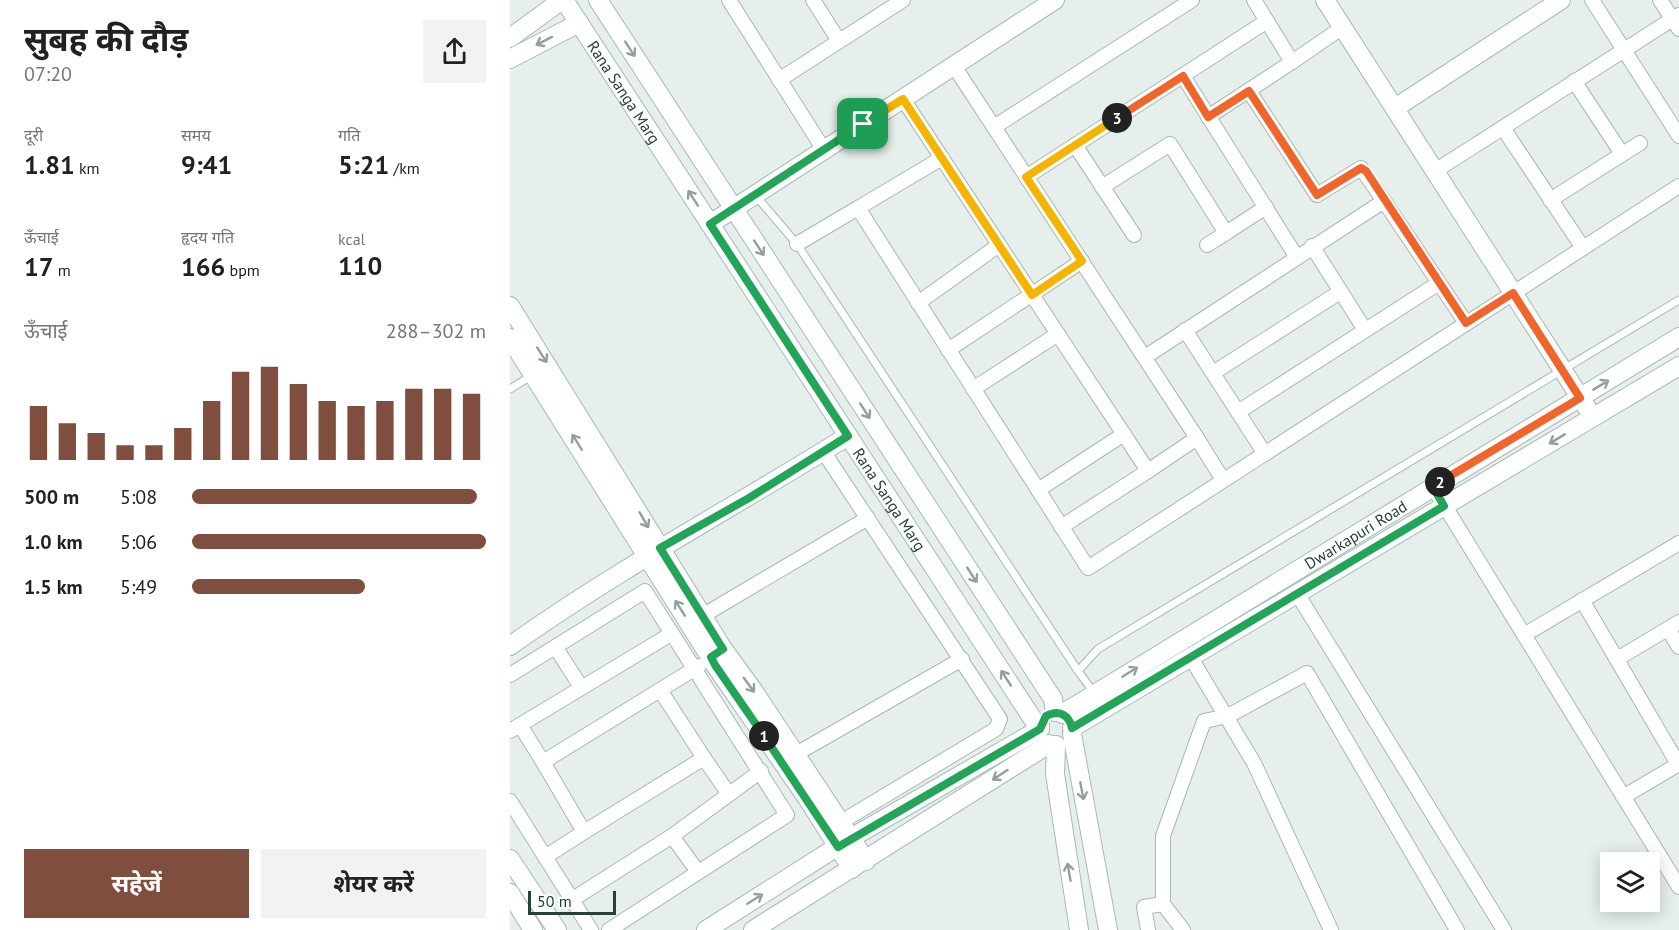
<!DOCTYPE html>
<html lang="hi">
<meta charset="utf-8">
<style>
body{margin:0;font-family:"PT Sans","Noto Sans Devanagari",sans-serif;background:#f2f2f2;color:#202124;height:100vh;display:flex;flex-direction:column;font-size:22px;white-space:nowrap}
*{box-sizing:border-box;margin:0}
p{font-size:20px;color:#757577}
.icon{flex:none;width:33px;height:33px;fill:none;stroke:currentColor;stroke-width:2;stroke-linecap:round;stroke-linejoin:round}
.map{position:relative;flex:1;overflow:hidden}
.sheet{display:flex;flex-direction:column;background:#fff;width:510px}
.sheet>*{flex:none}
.fabs{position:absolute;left:1090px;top:852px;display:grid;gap:12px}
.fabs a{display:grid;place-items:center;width:60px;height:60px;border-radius:0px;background:#fff;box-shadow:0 3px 15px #0003;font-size:30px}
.scale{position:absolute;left:18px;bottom:15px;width:88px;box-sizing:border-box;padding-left:6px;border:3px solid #24423a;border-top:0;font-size:16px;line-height:21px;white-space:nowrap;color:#24423a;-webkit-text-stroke:4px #f7fbf9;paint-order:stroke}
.pin{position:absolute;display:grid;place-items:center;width:51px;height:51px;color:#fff;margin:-26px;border-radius:12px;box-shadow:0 3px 9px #0006}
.km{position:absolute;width:30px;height:30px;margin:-15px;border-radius:50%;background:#222;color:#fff;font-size:16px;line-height:30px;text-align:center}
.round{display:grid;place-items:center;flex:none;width:63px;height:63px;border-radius:0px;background:#f2f2f2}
.overview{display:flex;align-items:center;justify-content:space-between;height:102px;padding:0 24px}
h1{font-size:33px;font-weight:700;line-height:45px}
.stats{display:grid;grid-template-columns:repeat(3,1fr);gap:9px;height:102px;padding:6px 24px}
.stats div{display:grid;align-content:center}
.stats b{font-size:26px;font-weight:700}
.stats small{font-size:16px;font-weight:400}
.stats p{font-size:16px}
.chart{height:168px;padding:12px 24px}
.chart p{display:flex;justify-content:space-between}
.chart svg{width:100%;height:108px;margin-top:6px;stroke:#7f4e3f;stroke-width:6}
.button{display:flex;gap:12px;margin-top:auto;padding:12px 24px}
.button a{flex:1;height:69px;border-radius:0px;background:#7f4e3f;color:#fff;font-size:24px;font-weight:700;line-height:69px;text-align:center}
.button a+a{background:#f2f2f2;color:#202124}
ul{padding:0 24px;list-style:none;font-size:20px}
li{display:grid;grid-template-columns:96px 72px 1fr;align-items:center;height:45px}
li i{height:15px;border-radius:8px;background:#7f4e3f}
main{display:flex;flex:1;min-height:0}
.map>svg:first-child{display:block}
</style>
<main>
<section class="sheet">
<div class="overview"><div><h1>सुबह की दौड़</h1><p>07:20</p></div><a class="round"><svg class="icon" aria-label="share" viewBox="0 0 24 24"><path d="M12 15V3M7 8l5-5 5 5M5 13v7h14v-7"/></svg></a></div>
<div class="stats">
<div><p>दूरी</p><b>1.81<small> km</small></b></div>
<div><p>समय</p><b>9:41</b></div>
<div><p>गति</p><b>5:21<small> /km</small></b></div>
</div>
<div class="stats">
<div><p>ऊँचाई</p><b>17<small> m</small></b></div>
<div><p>हृदय गति</p><b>166<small> bpm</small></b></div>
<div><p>kcal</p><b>110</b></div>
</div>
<div class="chart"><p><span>ऊँचाई</span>288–302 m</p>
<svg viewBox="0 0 160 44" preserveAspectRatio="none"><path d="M5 44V22M15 44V29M25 44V33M35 44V38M45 44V38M55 44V31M65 44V20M75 44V8M85 44V6M95 44V13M105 44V20M115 44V22M125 44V20M135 44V15M145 44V15M155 44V17"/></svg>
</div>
<ul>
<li><b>500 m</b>5:08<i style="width:97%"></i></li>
<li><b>1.0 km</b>5:06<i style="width:100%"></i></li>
<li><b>1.5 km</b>5:49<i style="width:59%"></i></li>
</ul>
<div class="button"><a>सहेजें</a><a>शेयर करें</a></div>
</section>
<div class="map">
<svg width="1169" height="930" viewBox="0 0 1169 930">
<rect width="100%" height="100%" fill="#e6efeb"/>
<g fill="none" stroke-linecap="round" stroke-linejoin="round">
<defs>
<g id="lane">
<polyline points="245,195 287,244 568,671"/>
<polyline points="0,389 21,376"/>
<polyline points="585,694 568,671 588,649 1169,300"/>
</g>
<g id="street">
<polyline points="219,0 314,150"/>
<polyline points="303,0 329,41"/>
<polyline points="744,0 782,62 833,27"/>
<polyline points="1082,0 1169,136"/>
<polyline points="1150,0 1169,29"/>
<polyline points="673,76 786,256"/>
<polyline points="269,80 393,0"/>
<polyline points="1064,81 1112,154"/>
<polyline points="739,91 807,195 851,168 874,201"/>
<polyline points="393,99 638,471 687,438 444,66"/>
<polyline points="698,117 782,62"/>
<polyline points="484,127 682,0"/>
<polyline points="993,128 1073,248"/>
<polyline points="565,145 624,235"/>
<polyline points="432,158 348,208 578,568 1169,186"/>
<polyline points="925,171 1169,15"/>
<polyline points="516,177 757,21"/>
<polyline points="592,187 660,144 716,233 756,207"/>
<polyline points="1040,200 1130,143"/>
<polyline points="287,244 348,208"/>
<polyline points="697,245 716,233"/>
<polyline points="802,246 855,330"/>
<polyline points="408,303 489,245"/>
<polyline points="675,330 755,454"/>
<polyline points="438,350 572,261"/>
<polyline points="635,357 874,201 956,323"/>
<polyline points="703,373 830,292"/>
<polyline points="463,389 548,334"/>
<polyline points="728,412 929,283"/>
<polyline points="687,438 713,480"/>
<polyline points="313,451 490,719 486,729 331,822"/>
<polyline points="923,487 1169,887"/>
<polyline points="528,490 614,434"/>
<polyline points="551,527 638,471"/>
<polyline points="788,595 994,930"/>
<polyline points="1072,600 1168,764"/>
<polyline points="192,616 358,518"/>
<polyline points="1158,629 1169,647"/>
<polyline points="1014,635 1169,543"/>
<polyline points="46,648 71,687"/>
<polyline points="681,658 744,763 821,930"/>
<polyline points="1107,659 1169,622"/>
<polyline points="0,675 135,591 277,815 99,930"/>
<polyline points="150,690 194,758 74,832 33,762 189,666"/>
<polyline points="10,725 33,762"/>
<polyline points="0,731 161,634"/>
<polyline points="286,754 452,659"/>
<polyline points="194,758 218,793"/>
<polyline points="1113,797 1169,764"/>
<polyline points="0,801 81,930"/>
<polyline points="162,836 188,872"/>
<polyline points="35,857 74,832"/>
<polyline points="63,899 162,836 251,771"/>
<polyline points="653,904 673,930"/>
<polyline points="638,930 634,907 653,904 653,836 694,721 718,716 797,673 947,930"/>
</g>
<g id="secondary">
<path id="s1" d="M54,0L524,721L530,724"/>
<polyline points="88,0 543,699 545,712"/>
<polyline points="815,0 1077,408"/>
<polyline points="0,38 52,0"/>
<polyline points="0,59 69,23"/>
<polyline points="885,108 1051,0"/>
<polyline points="200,224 545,0"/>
<polyline points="0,306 213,649 243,690 356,861"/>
<polyline points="0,338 205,665 297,798 342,869"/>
<path d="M0,646C108,569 226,506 338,436"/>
<path id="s2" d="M552,714L1169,337"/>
<polyline points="562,728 1169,366"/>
<polyline points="562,734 598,930"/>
<polyline points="546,745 545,774 569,930"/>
<polyline points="0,859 47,930"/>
<polyline points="0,893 23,930"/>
<polyline points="196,930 341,838 530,729"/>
<polyline points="243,930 539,744"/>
</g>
</defs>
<use href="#lane" stroke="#a8b8b2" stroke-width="9"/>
<use href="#street" stroke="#a8b8b2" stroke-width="16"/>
<use href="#secondary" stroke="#a4bbb3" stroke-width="20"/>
<use href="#lane" stroke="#fff" stroke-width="7"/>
<use href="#street" stroke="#fff" stroke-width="14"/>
<use href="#secondary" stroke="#fff" stroke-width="18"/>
</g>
<defs><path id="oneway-shaft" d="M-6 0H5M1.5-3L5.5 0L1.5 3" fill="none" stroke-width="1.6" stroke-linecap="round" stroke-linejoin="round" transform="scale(1.5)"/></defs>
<g stroke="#92a09c">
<use href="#oneway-shaft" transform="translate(34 41) rotate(153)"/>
<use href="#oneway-shaft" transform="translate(120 49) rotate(57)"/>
<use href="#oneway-shaft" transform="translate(183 198) rotate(-123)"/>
<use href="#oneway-shaft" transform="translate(249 248) rotate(57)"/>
<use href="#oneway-shaft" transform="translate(32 355) rotate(57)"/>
<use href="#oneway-shaft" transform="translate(1091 385) rotate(-31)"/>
<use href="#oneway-shaft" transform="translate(355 411) rotate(57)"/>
<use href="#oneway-shaft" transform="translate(1047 439) rotate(149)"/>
<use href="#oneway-shaft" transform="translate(67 442) rotate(-122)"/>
<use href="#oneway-shaft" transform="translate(134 520) rotate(60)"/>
<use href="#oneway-shaft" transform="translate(462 575) rotate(57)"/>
<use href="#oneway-shaft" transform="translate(170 608) rotate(-122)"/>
<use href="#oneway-shaft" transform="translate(620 672) rotate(-32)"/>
<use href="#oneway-shaft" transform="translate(496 678) rotate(-123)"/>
<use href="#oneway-shaft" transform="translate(239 685) rotate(54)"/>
<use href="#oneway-shaft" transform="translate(490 775) rotate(147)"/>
<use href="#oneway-shaft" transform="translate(572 791) rotate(79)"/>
<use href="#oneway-shaft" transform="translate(559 872) rotate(-100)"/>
<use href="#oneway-shaft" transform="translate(245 899) rotate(-32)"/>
</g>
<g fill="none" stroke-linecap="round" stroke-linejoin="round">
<defs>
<polyline id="split-1" points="254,736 205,665 201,657 213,649 150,548 239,498 338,436 200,224 353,124"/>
<path id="split-2" d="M254,736L328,847L530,729L536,716C549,709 559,715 562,728L934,506L923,487L930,482"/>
<polyline id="split-3" points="607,118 673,76 698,117 739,91 807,195 851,168 856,171 956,323 1003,293 1070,398 930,482"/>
<polyline id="split-4" points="353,124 393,99 522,295 572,261 516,177 607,118"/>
</defs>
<use href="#split-1" stroke="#fff" stroke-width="12"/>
<use href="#split-2" stroke="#fff" stroke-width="12"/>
<use href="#split-3" stroke="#fff" stroke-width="12"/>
<use href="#split-4" stroke="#fff" stroke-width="12"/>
<use href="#split-1" stroke="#22a559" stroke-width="8"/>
<use href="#split-2" stroke="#22a559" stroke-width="8"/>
<use href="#split-3" stroke="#f0652b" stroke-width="8"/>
<use href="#split-4" stroke="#f5b400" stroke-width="8"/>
</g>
<g text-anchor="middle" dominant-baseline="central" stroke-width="5" stroke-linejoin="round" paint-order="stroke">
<g font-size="16" fill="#24423a" stroke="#f7fbf9">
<text stroke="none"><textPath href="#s1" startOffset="110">Rana Sanga Marg</textPath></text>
<text stroke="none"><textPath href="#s1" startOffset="596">Rana Sanga Marg</textPath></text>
<text stroke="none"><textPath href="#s2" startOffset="344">Dwarkapuri Road</textPath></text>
</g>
</g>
</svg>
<div class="fabs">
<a><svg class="icon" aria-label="layers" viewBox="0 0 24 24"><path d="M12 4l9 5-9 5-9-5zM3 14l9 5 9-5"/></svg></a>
</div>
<div class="scale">50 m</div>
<div class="pin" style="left:353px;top:124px;background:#1e9e55"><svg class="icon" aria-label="arrive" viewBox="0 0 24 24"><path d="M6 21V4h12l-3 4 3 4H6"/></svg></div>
<b class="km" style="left:254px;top:736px">1</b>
<b class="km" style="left:930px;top:482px">2</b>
<b class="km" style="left:607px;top:118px">3</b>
</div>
</main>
